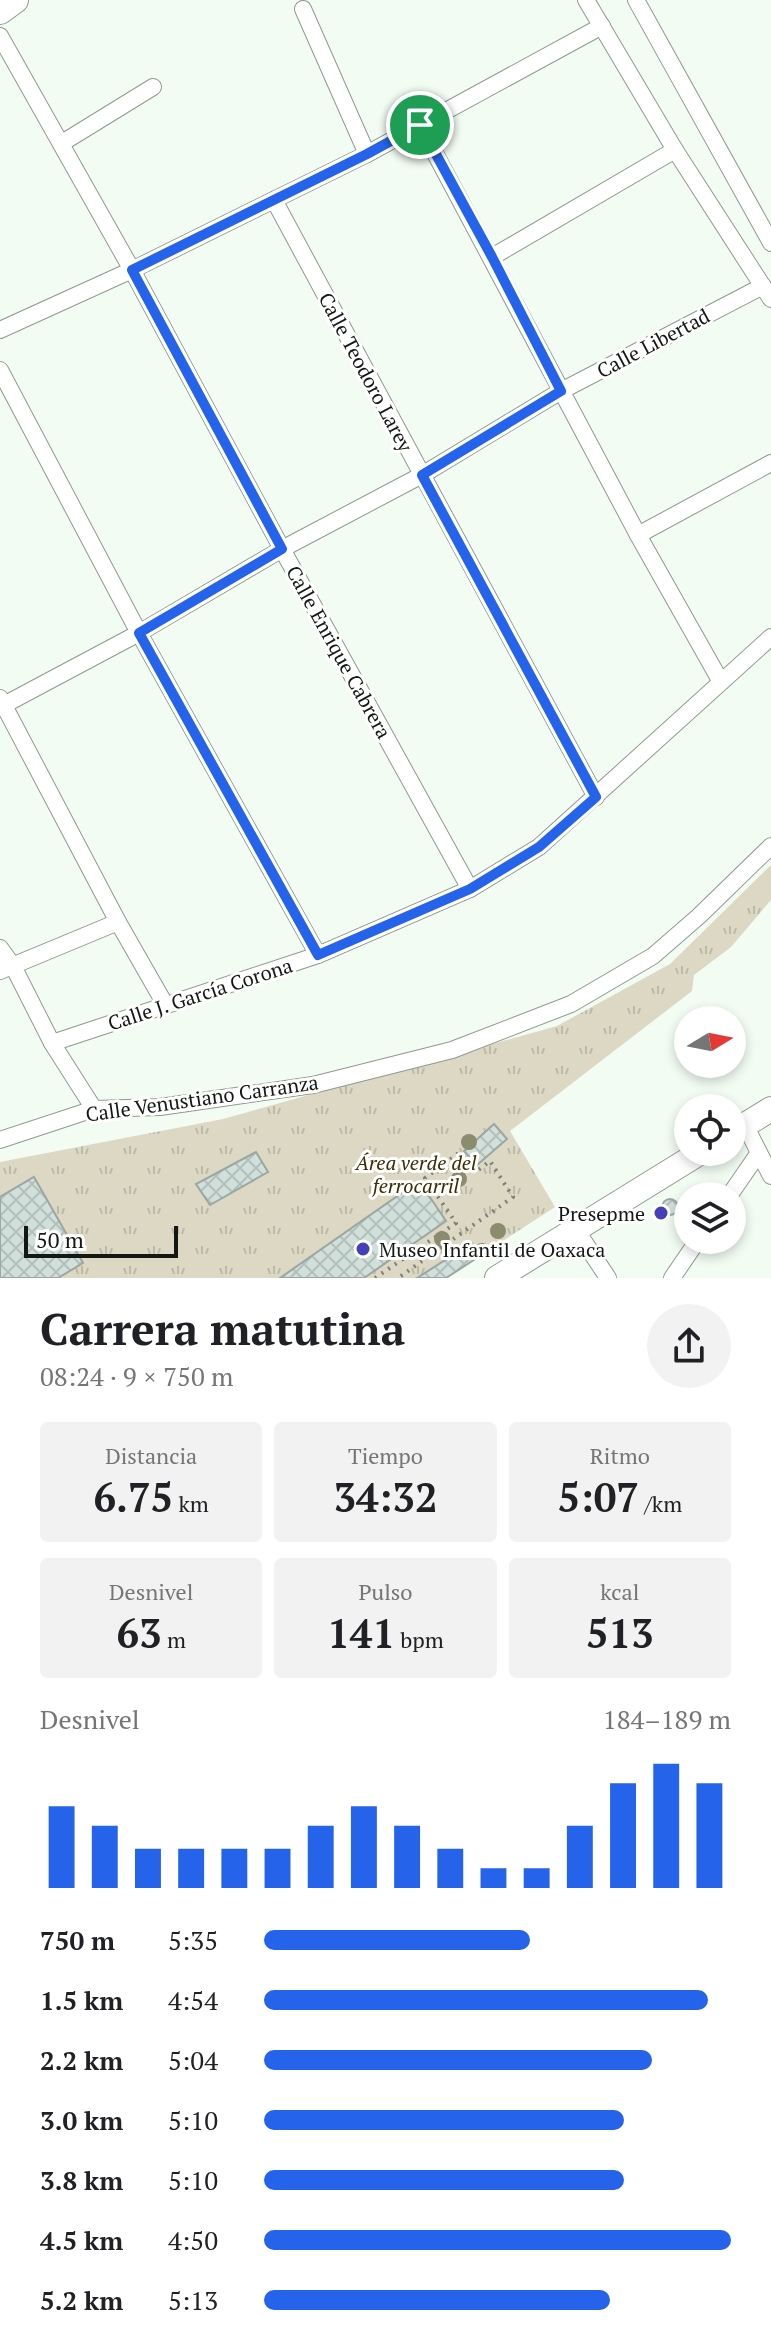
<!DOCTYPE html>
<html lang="es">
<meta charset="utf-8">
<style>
body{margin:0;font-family:"PT Serif",serif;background:#f2f2f2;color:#202124;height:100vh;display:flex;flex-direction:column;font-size:30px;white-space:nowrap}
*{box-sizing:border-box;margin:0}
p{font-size:26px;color:#757577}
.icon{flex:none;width:44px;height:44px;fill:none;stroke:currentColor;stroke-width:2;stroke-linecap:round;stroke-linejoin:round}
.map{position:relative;height:1278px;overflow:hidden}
.drawer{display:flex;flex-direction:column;background:#fff;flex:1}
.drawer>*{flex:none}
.needle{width:52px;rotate:80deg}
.controls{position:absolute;left:674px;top:1006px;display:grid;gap:16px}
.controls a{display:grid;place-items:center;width:72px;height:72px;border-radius:50%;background:#fff;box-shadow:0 4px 12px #0003;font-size:40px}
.scale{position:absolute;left:24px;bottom:20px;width:154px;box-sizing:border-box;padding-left:8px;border:4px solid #141815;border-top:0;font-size:22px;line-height:28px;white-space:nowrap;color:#141815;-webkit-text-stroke:6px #fff;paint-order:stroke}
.pin{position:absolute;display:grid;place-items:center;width:68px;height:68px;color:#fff;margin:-34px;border:4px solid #fff;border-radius:50%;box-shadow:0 2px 8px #0007}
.round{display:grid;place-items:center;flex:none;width:84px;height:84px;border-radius:42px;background:#f2f2f2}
.head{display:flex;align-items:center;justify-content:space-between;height:136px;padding:0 40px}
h1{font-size:44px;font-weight:600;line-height:60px}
.figures{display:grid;grid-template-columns:repeat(3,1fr);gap:12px;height:136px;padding:8px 40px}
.figures div{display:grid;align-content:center;border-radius:8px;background:#f2f2f2;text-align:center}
.figures b{font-size:40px;font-weight:600}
.figures small{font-size:22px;font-weight:400}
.figures p{font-size:22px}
.chart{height:224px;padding:16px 40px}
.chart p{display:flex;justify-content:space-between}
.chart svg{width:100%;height:144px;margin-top:8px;stroke:#2563eb;stroke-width:6}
ul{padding:0 40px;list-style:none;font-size:26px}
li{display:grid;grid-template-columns:128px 96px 1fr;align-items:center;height:60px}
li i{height:20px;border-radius:10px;background:#2563eb}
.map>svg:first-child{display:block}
</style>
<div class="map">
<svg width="771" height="1278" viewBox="0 0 771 1278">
<defs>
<pattern id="park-tufts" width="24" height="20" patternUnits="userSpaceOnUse" patternTransform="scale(2)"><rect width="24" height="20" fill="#ddd8c3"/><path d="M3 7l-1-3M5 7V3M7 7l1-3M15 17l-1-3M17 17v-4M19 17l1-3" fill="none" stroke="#bdb9a7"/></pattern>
<pattern id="building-cross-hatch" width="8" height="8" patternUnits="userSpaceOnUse" patternTransform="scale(2)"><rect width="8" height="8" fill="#d2e0dc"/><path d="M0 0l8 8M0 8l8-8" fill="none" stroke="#b3bfbc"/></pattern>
</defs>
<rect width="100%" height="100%" fill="#f2fcf3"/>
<polygon fill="url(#park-tufts)" points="771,865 771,900 731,947 694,975 692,991 510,1131 555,1207 446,1278 0,1278 0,1162 223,1119 557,1026 670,964"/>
<g fill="url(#building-cross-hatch)" stroke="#9aa7a3" stroke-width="2">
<polygon points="494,1124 507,1139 477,1165 464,1151"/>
<polygon points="256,1152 268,1172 210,1205 196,1184"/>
<polygon points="34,1177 83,1263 58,1278 0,1278 0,1197"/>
<polygon points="419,1181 446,1221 364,1278 280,1278"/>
<circle cx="670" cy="1207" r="8"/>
<polygon points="472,1243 480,1256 446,1278 417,1278"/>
</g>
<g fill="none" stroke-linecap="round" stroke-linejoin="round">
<defs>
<g id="street">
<polyline points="586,0 675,150 771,299"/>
<polyline points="636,0 771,243"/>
<polyline points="303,9 367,154"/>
<polyline points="0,36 132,270 282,549 470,889"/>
<polyline points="420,125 638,535 721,682"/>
<polyline points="62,143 153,87"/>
<polyline points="274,200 596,797"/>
<polyline points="492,257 675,150"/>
<polyline points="0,330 132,270 367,154 602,26"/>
<polyline points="0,370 139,633 318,955"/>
<polyline points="638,535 771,463"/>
<polyline points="0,698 118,922 166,1006"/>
<polyline points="0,707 139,633 282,549 422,475 561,391 763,286"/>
<polyline points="0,948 13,966 52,1043 94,1109"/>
<polyline points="0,971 118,922"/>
<polyline points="52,1043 318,955 470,889 539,847 771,637"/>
<polyline points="745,1125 771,1176"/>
<polyline points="0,1140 94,1109 160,1107 313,1085 452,1050 571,1004 653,956 699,916 771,846"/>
<polyline points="729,1196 758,1154"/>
<polyline points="575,1228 608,1278"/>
<polyline points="672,1278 698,1240"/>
</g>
<g id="secondary">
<polyline points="732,1133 771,1109"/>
<polyline points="497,1278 701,1152"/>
</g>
<polyline id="primary" points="0,11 15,0"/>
</defs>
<use href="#street" stroke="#8f9990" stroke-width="18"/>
<use href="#secondary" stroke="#8f9990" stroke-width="26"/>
<use href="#primary" stroke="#8f9990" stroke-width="28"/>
<polyline stroke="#7a817b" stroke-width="4" stroke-dasharray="2 6" stroke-linecap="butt" points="375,1278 456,1223 425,1178 460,1152 477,1171 490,1161 513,1197 398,1278"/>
<use href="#street" stroke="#fff" stroke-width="16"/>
<use href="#secondary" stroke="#fff" stroke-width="24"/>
<use href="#primary" stroke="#fff" stroke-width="26"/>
</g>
<g fill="#8b8b6e">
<circle cx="469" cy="1142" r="8"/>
<circle cx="459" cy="1179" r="8"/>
<circle cx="498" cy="1231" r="8"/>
<circle cx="442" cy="1239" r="8"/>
<circle cx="482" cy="1251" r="8"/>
</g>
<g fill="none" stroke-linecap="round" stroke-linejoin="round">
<defs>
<polygon id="route" points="420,125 492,257 561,391 422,475 596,797 539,847 470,889 318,955 139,633 282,549 132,270 367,154"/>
</defs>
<use href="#route" stroke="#fff" stroke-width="16"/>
<use href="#route" stroke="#2563eb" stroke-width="10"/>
</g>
<g fill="#4540b6" stroke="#fff" stroke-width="3">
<circle cx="661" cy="1213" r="8"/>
<circle cx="363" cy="1249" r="8"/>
</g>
<g text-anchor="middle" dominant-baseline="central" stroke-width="6" stroke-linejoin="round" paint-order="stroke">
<g font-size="20" fill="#141815" stroke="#fff">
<text transform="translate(653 343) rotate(-28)">Calle Libertad</text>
<text transform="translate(366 372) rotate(62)">Calle Teodoro Larey</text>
<text transform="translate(339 652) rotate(61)">Calle Enrique Cabrera</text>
<text transform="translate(200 994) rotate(-18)">Calle J. García Corona</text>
<text transform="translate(202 1098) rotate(-8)">Calle Venustiano Carranza</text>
</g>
<g font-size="20" font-style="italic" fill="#372e02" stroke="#fff">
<text x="416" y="1162">Área verde del<tspan x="416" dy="23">ferrocarril</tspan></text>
</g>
<g font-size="20" fill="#141815" stroke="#fff" text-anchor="end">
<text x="645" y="1213">Presepme</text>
<text x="379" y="1249" text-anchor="start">Museo Infantil de Oaxaca</text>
</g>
</g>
</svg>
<div class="controls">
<a><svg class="needle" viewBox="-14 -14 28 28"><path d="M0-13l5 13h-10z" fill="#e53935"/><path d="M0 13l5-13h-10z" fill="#757577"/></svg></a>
<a><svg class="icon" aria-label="locate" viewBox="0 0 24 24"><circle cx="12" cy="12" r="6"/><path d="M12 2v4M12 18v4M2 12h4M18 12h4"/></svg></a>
<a><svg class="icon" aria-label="layers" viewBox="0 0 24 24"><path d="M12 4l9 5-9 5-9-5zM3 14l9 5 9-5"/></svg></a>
</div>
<div class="scale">50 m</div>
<div class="pin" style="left:420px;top:125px;background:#1e9e55"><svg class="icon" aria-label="arrive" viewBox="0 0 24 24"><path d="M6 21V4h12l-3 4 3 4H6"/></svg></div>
</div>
<section class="drawer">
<div class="head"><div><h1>Carrera matutina</h1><p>08:24 · 9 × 750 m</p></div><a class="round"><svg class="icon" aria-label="share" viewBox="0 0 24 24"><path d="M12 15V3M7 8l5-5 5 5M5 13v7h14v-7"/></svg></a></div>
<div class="figures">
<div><p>Distancia</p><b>6.75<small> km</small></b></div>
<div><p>Tiempo</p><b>34:32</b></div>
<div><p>Ritmo</p><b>5:07<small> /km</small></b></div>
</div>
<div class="figures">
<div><p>Desnivel</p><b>63<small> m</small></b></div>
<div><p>Pulso</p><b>141<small> bpm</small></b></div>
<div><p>kcal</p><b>513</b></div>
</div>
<div class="chart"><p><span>Desnivel</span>184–189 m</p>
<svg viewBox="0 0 160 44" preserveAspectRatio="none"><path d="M5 44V19M15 44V25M25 44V32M35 44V32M45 44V32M55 44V32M65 44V25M75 44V19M85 44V25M95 44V32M105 44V38M115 44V38M125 44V25M135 44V12M145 44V6M155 44V12"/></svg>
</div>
<ul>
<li><b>750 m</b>5:35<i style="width:57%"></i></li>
<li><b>1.5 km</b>4:54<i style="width:95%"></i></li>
<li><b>2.2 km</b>5:04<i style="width:83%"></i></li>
<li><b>3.0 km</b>5:10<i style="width:77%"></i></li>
<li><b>3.8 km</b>5:10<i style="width:77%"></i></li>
<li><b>4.5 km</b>4:50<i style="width:100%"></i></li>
<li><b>5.2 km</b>5:13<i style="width:74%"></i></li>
</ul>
</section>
